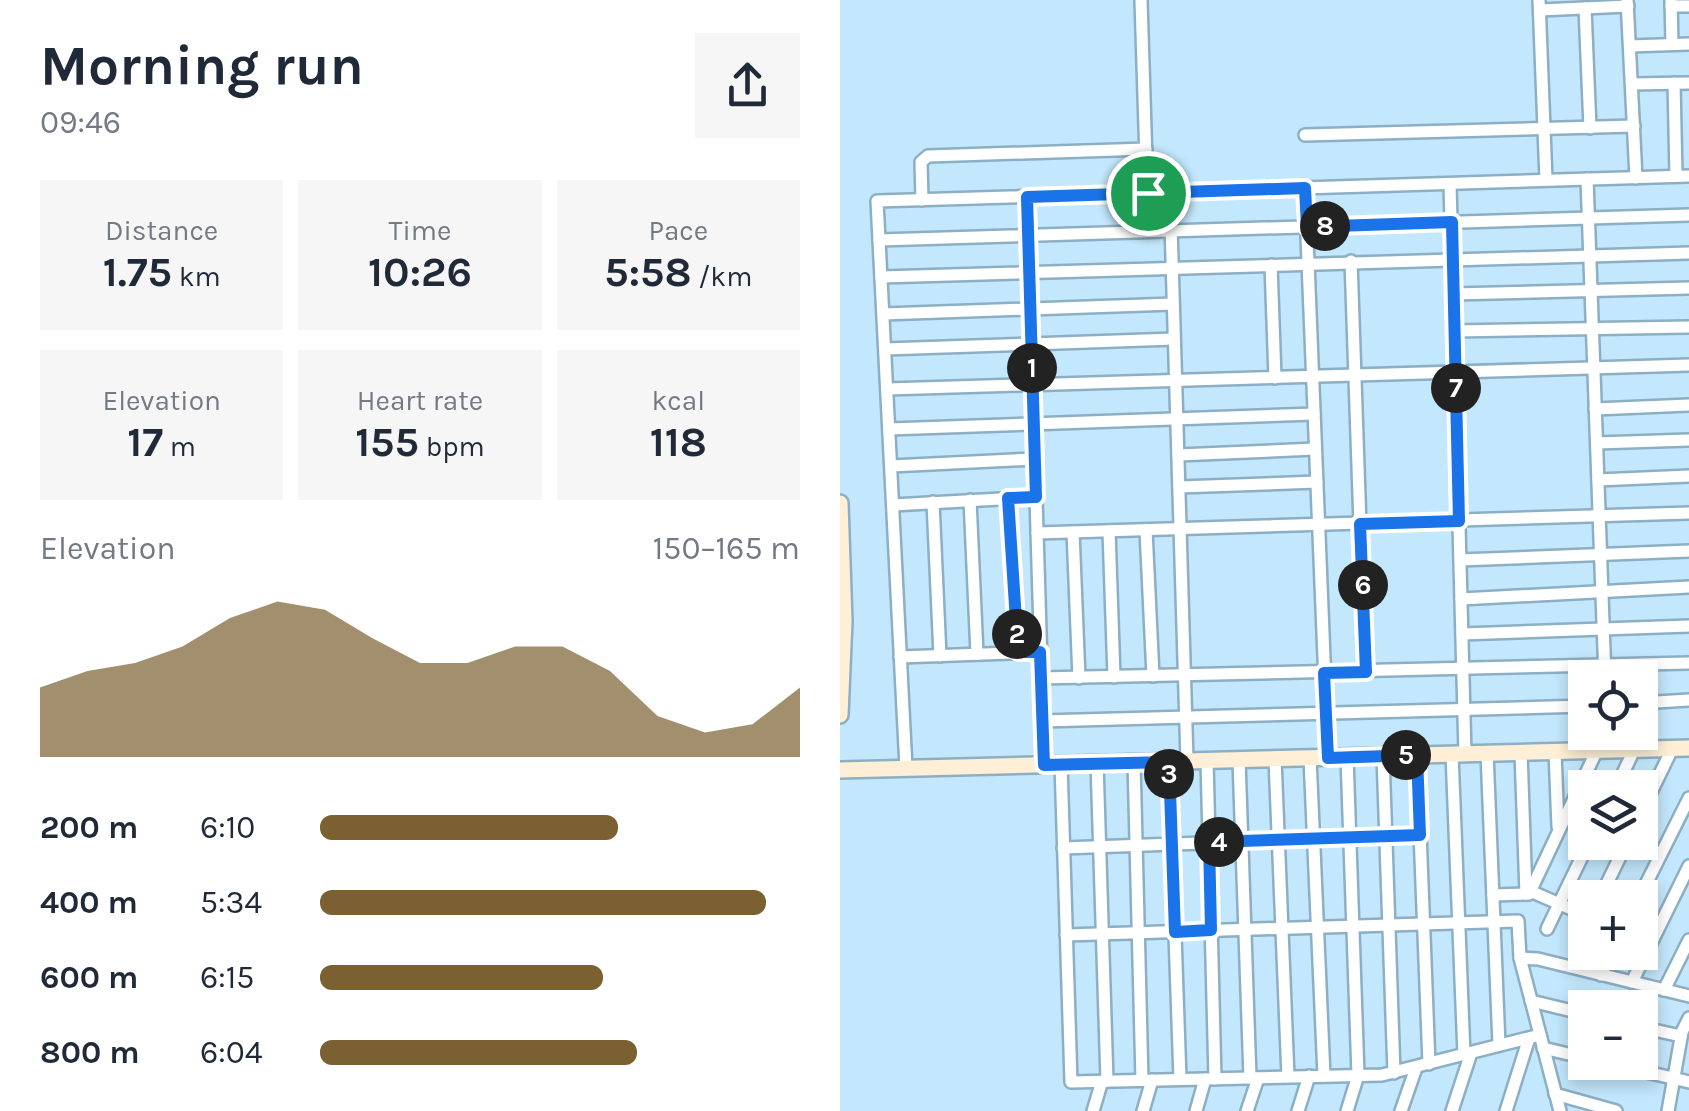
<!DOCTYPE html>
<meta charset="utf-8">
<style>
body{margin:0;font-family:Karla,sans-serif;background:#f6f6f7;color:#1f2937;height:100vh;display:flex;flex-direction:column;font-size:38px;white-space:nowrap}
*{box-sizing:border-box;margin:0}
p{font-size:32px;color:#747a83}
.icon{flex:none;width:55px;height:55px;fill:none;stroke:currentColor;stroke-width:2;stroke-linecap:round;stroke-linejoin:round}
.map{position:relative;flex:1;overflow:hidden}
.sheet{display:flex;flex-direction:column;background:#fff;width:840px}
.sheet>*{flex:none}
.buttons{position:absolute;left:728px;top:660px;display:grid;gap:20px}
.buttons a{display:grid;place-items:center;width:90px;height:90px;border-radius:0px;background:#fff;box-shadow:0 5px 15px #0003;font-size:50px}
.pin{position:absolute;display:grid;place-items:center;width:85px;height:85px;color:#fff;margin:-42px;border:5px solid #fff;border-radius:50%;box-shadow:0 2px 10px #0007}
.km{position:absolute;width:50px;height:50px;margin:-25px;border-radius:50%;background:#222;color:#fff;font-size:28px;line-height:50px;text-align:center}
.round{display:grid;place-items:center;flex:none;width:105px;height:105px;border-radius:0px;background:#f6f6f7}
.headline{display:flex;align-items:center;justify-content:space-between;height:170px;padding:0 40px}
h1{font-size:55px;font-weight:700;line-height:75px}
.metrics{display:grid;grid-template-columns:repeat(3,1fr);gap:15px;height:170px;padding:10px 40px}
.metrics div{display:grid;align-content:center;border-radius:0px;background:#f6f6f7;text-align:center}
.metrics b{font-size:42px;font-weight:700}
.metrics small{font-size:28px;font-weight:400}
.metrics p{font-size:28px}
.chart{height:280px;padding:20px 40px}
.chart p{display:flex;justify-content:space-between}
.chart svg{width:100%;height:180px;margin-top:10px;fill:#7b6032;opacity:.7}
ul{padding:0 40px;list-style:none;font-size:32px}
li{display:grid;grid-template-columns:160px 120px 1fr;align-items:center;height:75px}
li i{height:25px;border-radius:12px;background:#7b6032}
main{display:flex;flex:1;min-height:0}
.map>svg:first-child{display:block}
</style>
<main>
<section class="sheet">
<div class="headline"><div><h1>Morning run</h1><p>09:46</p></div><a class="round"><svg class="icon" aria-label="share" viewBox="0 0 24 24"><path d="M12 15V3M7 8l5-5 5 5M5 13v7h14v-7"/></svg></a></div>
<div class="metrics">
<div><p>Distance</p><b>1.75<small> km</small></b></div>
<div><p>Time</p><b>10:26</b></div>
<div><p>Pace</p><b>5:58<small> /km</small></b></div>
</div>
<div class="metrics">
<div><p>Elevation</p><b>17<small> m</small></b></div>
<div><p>Heart rate</p><b>155<small> bpm</small></b></div>
<div><p>kcal</p><b>118</b></div>
</div>
<div class="chart"><p><span>Elevation</span>150–165 m</p>
<svg viewBox="0 0 160 44" preserveAspectRatio="none"><path d="M0 44V27L10 23L20 21L30 17L40 10L50 6L60 8L70 15L80 21L90 21L100 17L110 17L120 23L130 34L140 38L150 36L160 27V44z"/></svg>
</div>
<ul>
<li><b>200 m</b>6:10<i style="width:62%"></i></li>
<li><b>400 m</b>5:34<i style="width:93%"></i></li>
<li><b>600 m</b>6:15<i style="width:59%"></i></li>
<li><b>800 m</b>6:04<i style="width:66%"></i></li>
</ul>
</section>
<div class="map">
<svg width="849" height="1111" viewBox="0 0 849 1111">
<rect width="100%" height="100%" fill="#c3e7fc"/>
<g fill="none" stroke-linecap="round" stroke-linejoin="round">
<defs>
<g id="street">
<polyline points="301,0 307,193"/>
<polyline points="699,0 706,180"/>
<polyline points="787,0 796,178"/>
<polyline points="831,0 832,44"/>
<polyline points="831,6 849,6"/>
<polyline points="745,8 750,128"/>
<polyline points="700,10 788,6"/>
<polyline points="790,46 849,44"/>
<polyline points="834,83 836,176"/>
<polyline points="792,84 849,83"/>
<polyline points="465,135 794,126"/>
<polyline points="747,179 765,678"/>
<polyline points="610,184 625,754"/>
<polyline points="465,188 488,757"/>
<polyline points="330,192 347,761"/>
<polyline points="187,197 204,765"/>
<polyline points="82,200 81,162 88,156 306,149"/>
<polyline points="39,240 849,215"/>
<polyline points="511,261 525,672"/>
<polyline points="431,265 435,378"/>
<polyline points="41,277 849,253"/>
<polyline points="613,294 849,288"/>
<polyline points="43,314 333,304"/>
<polyline points="614,331 849,327"/>
<polyline points="45,349 334,339"/>
<polyline points="47,389 849,365"/>
<polyline points="755,409 849,405"/>
<polyline points="49,429 474,414"/>
<polyline points="757,443 849,440"/>
<polyline points="338,455 475,449"/>
<polyline points="51,466 194,459"/>
<polyline points="758,480 849,476"/>
<polyline points="339,487 477,482"/>
<polyline points="168,498 178,652"/>
<polyline points="130,500 137,654"/>
<polyline points="93,502 100,656"/>
<polyline points="53,505 196,497"/>
<polyline points="306,530 313,676"/>
<polyline points="269,531 274,677"/>
<polyline points="233,532 239,678"/>
<polyline points="197,533 849,513"/>
<polyline points="620,560 849,551"/>
<polyline points="621,599 849,587"/>
<polyline points="622,634 849,626"/>
<polyline points="60,657 200,652"/>
<polyline points="201,678 849,663"/>
<polyline points="800,703 849,700"/>
<polyline points="202,721 745,706"/>
<polyline points="768,732 768,750"/>
<polyline points="715,752 718,827"/>
<polyline points="647,753 659,1045"/>
<polyline points="681,753 686,894"/>
<polyline points="612,754 624,1055"/>
<polyline points="577,755 589,1064"/>
<polyline points="543,756 554,1073"/>
<polyline points="470,758 484,1076"/>
<polyline points="435,759 448,1077"/>
<polyline points="367,760 375,1079"/>
<polyline points="399,760 410,1078"/>
<polyline points="329,761 340,1079"/>
<polyline points="294,762 302,1080"/>
<polyline points="257,763 267,1081"/>
<polyline points="221,764 231,1082 542,1075 700,1035"/>
<polyline points="66,768 37,201 849,176"/>
<polyline points="776,788 794,750"/>
<polyline points="800,815 832,749"/>
<polyline points="223,848 580,835"/>
<polyline points="690,891 745,915"/>
<polyline points="653,895 689,894 757,750"/>
<polyline points="760,898 787,842"/>
<polyline points="799,898 849,798"/>
<polyline points="707,929 749,842"/>
<polyline points="226,935 678,921 680,958 720,1111"/>
<polyline points="739,941 745,928"/>
<polyline points="680,958 698,959 849,996"/>
<polyline points="761,975 772,952"/>
<polyline points="792,982 849,866"/>
<polyline points="824,990 849,940"/>
<polyline points="691,1001 745,1014"/>
<polyline points="800,1027 841,1036"/>
<polyline points="703,1048 745,1058"/>
<polyline points="764,1062 849,1082"/>
<polyline points="715,1094 776,1111"/>
<polyline points="253,1111 262,1081"/>
<polyline points="303,1111 312,1080"/>
<polyline points="356,1111 365,1079"/>
<polyline points="407,1111 418,1078"/>
<polyline points="458,1111 469,1076"/>
<polyline points="507,1111 518,1075 507,757"/>
<polyline points="561,1111 576,1068"/>
<polyline points="612,1111 631,1053"/>
<polyline points="666,1111 689,1038"/>
<polyline points="828,1111 842,1032 849,1018"/>
</g>
<g id="secondary">
<polyline points="0,503 4,621 0,715"/>
<polyline points="0,770 849,748"/>
</g>
</defs>
<use href="#street" stroke="#8dafc3" stroke-width="16"/>
<use href="#secondary" stroke="#8dafc3" stroke-width="20"/>
<use href="#street" stroke="#fff" stroke-width="11"/>
<use href="#secondary" stroke="#feefd6" stroke-width="15"/>
</g>
<g fill="none" stroke-linecap="round" stroke-linejoin="round">
<defs>
<polygon id="route" points="465,188 467,227 612,222 619,521 520,524 526,672 484,673 488,758 577,755 580,835 369,842 371,930 335,932 329,762 204,765 200,652 178,652 168,498 196,497 187,197"/>
</defs>
<use href="#route" stroke="#fff" stroke-width="20"/>
<use href="#route" stroke="#1a73e8" stroke-width="12"/>
</g>
</svg>
<div class="buttons">
<a><svg class="icon" aria-label="locate" viewBox="0 0 24 24"><circle cx="12" cy="12" r="6"/><path d="M12 2v4M12 18v4M2 12h4M18 12h4"/></svg></a>
<a><svg class="icon" aria-label="layers" viewBox="0 0 24 24"><path d="M12 4l9 5-9 5-9-5zM3 14l9 5 9-5"/></svg></a>
<a>+</a>
<a>−</a>
</div>
<div class="pin" style="left:308px;top:193px;background:#1e9e55"><svg class="icon" aria-label="arrive" viewBox="0 0 24 24"><path d="M6 21V4h12l-3 4 3 4H6"/></svg></div>
<b class="km" style="left:192px;top:368px">1</b>
<b class="km" style="left:177px;top:634px">2</b>
<b class="km" style="left:329px;top:774px">3</b>
<b class="km" style="left:379px;top:842px">4</b>
<b class="km" style="left:566px;top:755px">5</b>
<b class="km" style="left:523px;top:585px">6</b>
<b class="km" style="left:616px;top:388px">7</b>
<b class="km" style="left:485px;top:226px">8</b>
</div>
</main>
